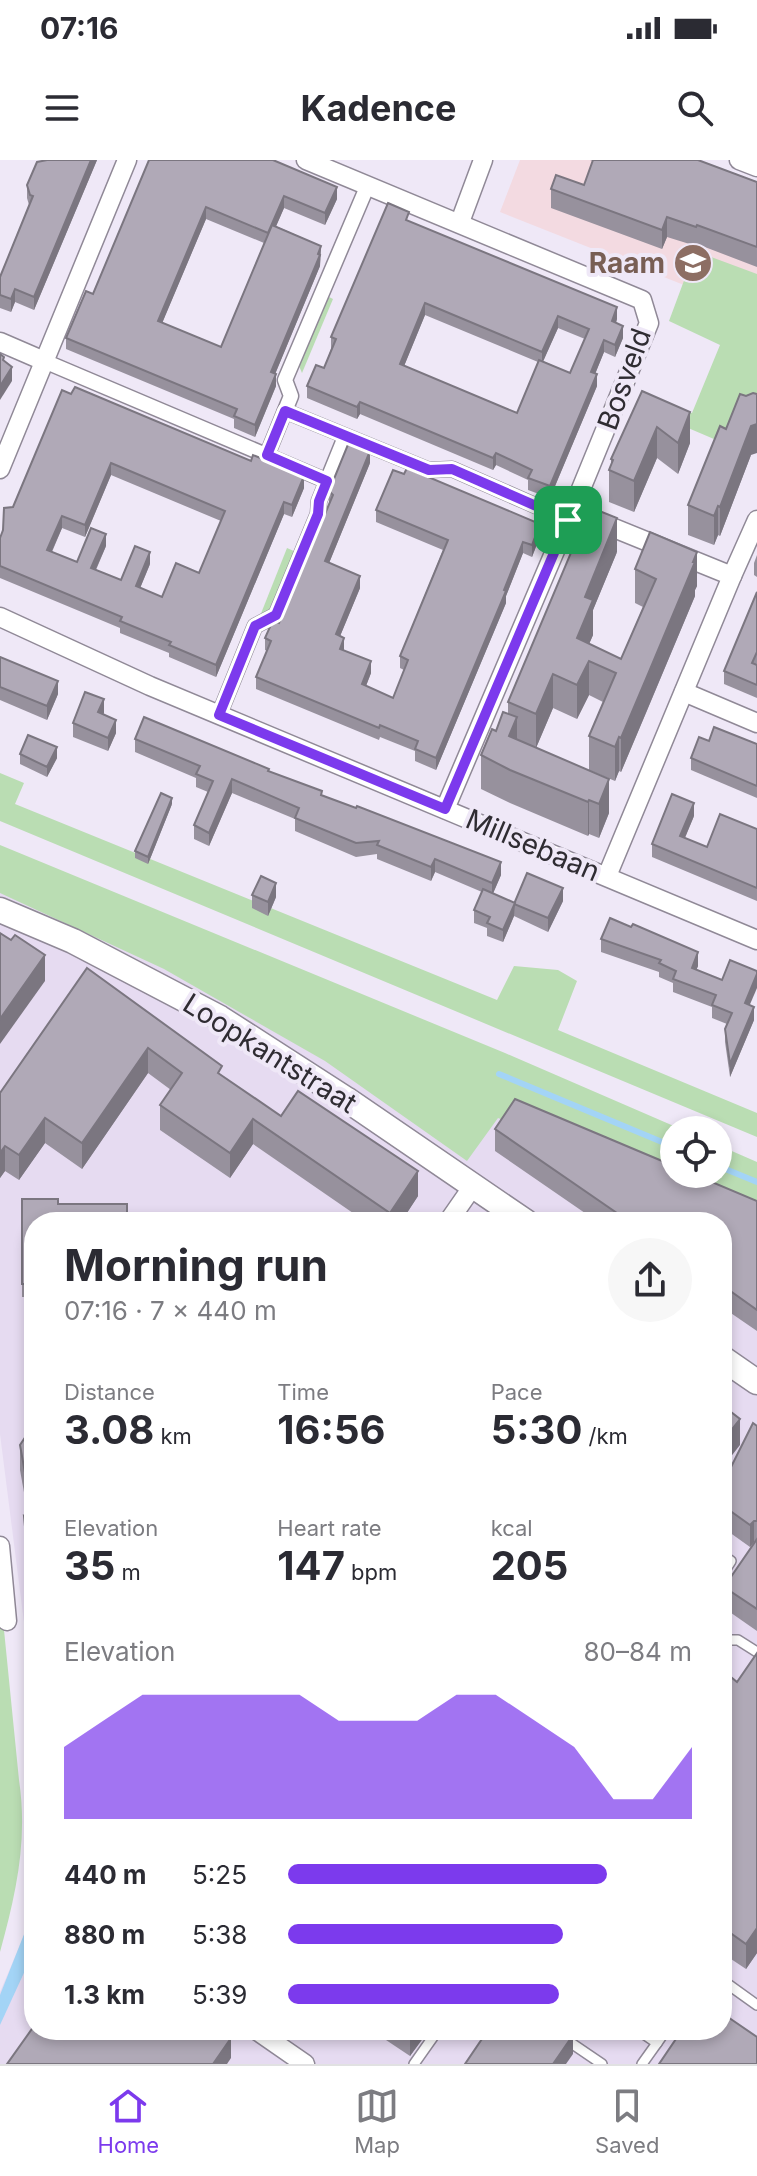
<!DOCTYPE html>
<meta charset="utf-8">
<style>
body{margin:0;font-family:Inter,sans-serif;background:#f7f7f7;color:#2b2b33;height:100vh;display:flex;flex-direction:column;font-size:30px;white-space:nowrap}
*{box-sizing:border-box;margin:0}
p{font-size:26px;color:#7c7c81}
.icon{flex:none;width:44px;height:44px;fill:none;stroke:currentColor;stroke-width:2;stroke-linecap:round;stroke-linejoin:round}
.map{position:relative;flex:1;overflow:hidden}
.sheet{position:absolute;left:24px;top:1052px;width:708px;height:828px;display:flex;flex-direction:column;background:#fff;border-radius:32px;box-shadow:0 4px 12px #0003}
.sheet>*{flex:none}
.controls{position:absolute;left:660px;top:956px;display:grid;gap:16px}
.controls a{display:grid;place-items:center;width:72px;height:72px;border-radius:50%;background:#fff;box-shadow:0 4px 12px #0003;font-size:40px}
.pin{position:absolute;display:grid;place-items:center;width:68px;height:68px;color:#fff;margin:-34px;border-radius:16px;box-shadow:0 4px 12px #0006}
.round{display:grid;place-items:center;flex:none;width:84px;height:84px;border-radius:42px;background:#f7f7f7}
.headline{display:flex;align-items:center;justify-content:space-between;height:136px;padding:0 40px}
h1{font-size:44px;font-weight:700;line-height:60px}
.stats{display:grid;grid-template-columns:repeat(3,1fr);gap:12px;height:136px;padding:8px 40px}
.stats div{display:grid;align-content:center}
.stats b{font-size:40px;font-weight:700}
.stats small{font-size:22px;font-weight:400}
.stats p{font-size:22px}
.chart{height:224px;padding:16px 40px}
.chart p{display:flex;justify-content:space-between}
.chart svg{width:100%;height:144px;margin-top:8px;fill:#7c3aed;opacity:.7}
ul{padding:0 40px;list-style:none;font-size:26px}
li{display:grid;grid-template-columns:128px 96px 1fr;align-items:center;height:60px}
li i{height:20px;border-radius:10px;background:#7c3aed}
.status{display:flex;justify-content:space-between;align-items:center;height:56px;padding:0 40px;background:#fff;direction:ltr}
.status svg{height:22px;fill:currentColor}
header{display:flex;justify-content:space-between;align-items:center;height:104px;padding:0 40px;background:#fff;font-size:36px;font-weight:700}
.menu{display:flex;justify-content:space-around;align-items:center;height:112px;border-top:2px solid #e1e1e2;background:#fff;font-size:22px;color:#7c7c81}
.menu a{display:grid;justify-items:center;gap:4px}
.menu .selected{color:#7c3aed}
.map>svg:first-child{display:block}
</style>
<div class="status"><b>07:16</b><svg viewBox="0 0 49 12"><path d="M0 12V9h3v3zM5 12V6h3v6zM10 12V3h3v9zM15 12V0h3v12zM26 1h20v11H26zM47 4h2v5h-2z"/></svg></div>
<header><svg class="icon" aria-label="menu" viewBox="0 0 24 24"><path d="M4 6h16M4 12h16M4 18h16"/></svg>Kadence<svg class="icon" aria-label="search" viewBox="0 0 24 24"><circle cx="10" cy="10" r="6"/><path d="M15 15l6 6"/></svg></header>
<div class="map">
<svg width="757" height="1904" viewBox="0 0 757 1904">
<rect width="100%" height="100%" fill="#efe8f7"/>
<polygon fill="#e6dbf1" points="0,710 674,1014 718,1014 757,1028 757,1904 0,1904 0,1832 34,1752 34,1870 722,1870 722,1062 34,1062 34,1541 0,1274"/>
<polygon fill="#f3dae1" points="520,0 699,0 757,23 757,154 500,52"/>
<g fill="#baddb3">
<polygon points="695,91 757,114 757,260 728,285 667,259 678,247 692,253 720,185 669,161"/>
<polygon points="325,135 333,139 302,213 297,201"/>
<polygon points="287,388 296,392 274,450 260,456"/>
<polygon points="0,613 24,623 15,644 497,840 514,806 558,810 577,821 558,870 757,953 757,977 0,661"/>
<polygon points="0,685 505,893 683,970 674,970 674,1014 718,1014 718,985 757,1002 757,1057 498,958 467,1001 325,901 164,809 0,733"/>
<path d="M0,1430L19,1620C28,1680 16,1734 0,1792Z"/>
</g>
<polygon fill="#a3d4f6" points="34,1749 34,1791 0,1865 0,1835"/>
<g fill="none" stroke-linecap="round" stroke-linejoin="round">
<g stroke="#a3d4f6" stroke-width="6">
<polyline points="499,914 674,987"/>
<polyline points="718,1006 757,1022"/>
</g>
<defs>
<g id="service">
<polyline points="722,1395 731,1401 722,1415"/>
<polyline points="722,1480 738,1480 757,1492"/>
<polyline points="722,1820 757,1845"/>
<polyline points="552,1870 602,1904"/>
<polyline points="638,1870 657,1883 642,1904"/>
<polyline points="657,1883 666,1870"/>
<polyline points="414,1904 438,1870"/>
</g>
<g id="pedestrian">
<polyline points="44,201 327,321"/>
<polyline points="285,251 429,310 452,309 568,360"/>
<polyline points="267,295 291,236 285,220 367,27"/>
<polyline points="219,555 255,466 276,455 318,354 319,341 345,277"/>
</g>
<g id="minor">
<polyline points="306,0 642,140 649,163 572,351"/>
<polyline points="739,0 757,7"/>
<polyline points="460,62 483,0"/>
<polyline points="0,182 44,201"/>
<polyline points="0,309 127,0"/>
<polyline points="732,416 757,360"/>
<polyline points="0,457 150,526 757,780"/>
<polyline points="684,532 757,563"/>
<polyline points="445,649 572,351 732,416 607,716"/>
<polyline points="448,1062 473,1026"/>
<polyline points="0,1386 7,1461"/>
<polyline points="256,1870 305,1904"/>
</g>
<g id="tertiary">
<polyline points="0,750 73,781 220,858 346,939 526,1062"/>
<polyline points="722,1198 757,1222"/>
</g>
</defs>
<use href="#service" stroke="#908997" stroke-width="12"/>
<use href="#pedestrian" stroke="#908997" stroke-width="17"/>
<use href="#minor" stroke="#908997" stroke-width="21"/>
<use href="#tertiary" stroke="#908997" stroke-width="27"/>
<use href="#service" stroke="#fff" stroke-width="9"/>
<use href="#pedestrian" stroke="#fff" stroke-width="14"/>
<use href="#minor" stroke="#fff" stroke-width="18"/>
<use href="#tertiary" stroke="#fff" stroke-width="24"/>
</g>
<g fill="#97919d" fill-rule="evenodd">
<polygon points="47,0 97,0 34,150 15,142 11,152 0,148 0,117 29,45 27,38 27,25"/>
<path d="M149,0L337,39L325,65L284,48L276,66L321,86L320,106L275,214L276,226L255,277L234,268V259L66,189V178L93,134ZM206,59L264,83L221,187L162,163Z"/>
<polygon points="590,0 698,0 757,22 757,107 697,84 696,86 667,77 662,89 551,48 551,29 584,25 593,1"/>
<path d="M409,62L617,159L616,163L623,178L615,197L604,192L595,214L597,226L550,338L528,330V320L496,305L493,310L360,254L357,259L307,238V226L324,208L331,189V177ZM425,155L538,202L517,253L404,206ZM558,168L585,179L570,213L543,201Z"/>
<path d="M62,230L304,328L292,357L284,354L216,517L169,497V493L120,473V468L0,418V378ZM111,315L221,361L199,413L162,437L140,428L150,404L121,420L96,410L106,386L77,402L52,392L62,368L85,377Z"/>
<polygon points="642,231 690,283 678,314 657,298 634,352 609,342 609,310 611,306 611,299"/>
<polygon points="751,295 720,376 718,375 714,385 688,375 688,345"/>
<polygon points="370,303 329,403 360,428 340,476 344,490 371,513 366,526 393,538 404,510 400,508 400,496 443,390 376,362 376,350 540,376 532,397 523,393 506,436 506,443 436,610 415,601 415,591 380,577 379,580 256,529 256,517 267,491 265,490 265,478 279,463 329,343 329,331"/>
<polygon points="617,392 593,450 593,475 589,484 621,499 643,447 635,443 635,409 697,426 695,430 695,436 646,553 621,612 619,611 615,621 589,610 589,576 603,542 589,535 577,559 553,548 536,588 609,653 599,678 589,674 588,676 510,643 481,629 481,595 508,554 508,542"/>
<polygon points="757,395 757,417 754,415 754,403"/>
<polygon points="757,432 757,538 724,524 724,511"/>
<polygon points="0,497 58,534 47,560 0,540"/>
<polygon points="104,553 103,554 116,573 108,591 73,577 73,563"/>
<polygon points="135,579 269,611 501,715 493,733 515,743 563,741 548,772 514,756 503,782 487,776 487,768 474,763 474,750 482,732 435,712 431,721 377,699 377,694 356,697 295,671 295,659 232,633 209,686 194,679 194,665 208,632 196,627 196,618 135,592"/>
<polygon points="709,581 757,584 757,638 691,610 691,598"/>
<polygon points="20,594 57,598 47,617 20,604"/>
<polygon points="172,644 148,704 135,698 135,691"/>
<polygon points="694,656 685,678 707,687 757,669 757,741 652,697 652,684"/>
<polygon points="252,735 276,737 268,756 252,748"/>
<polygon points="601,779 698,806 696,810 750,845 754,860 730,917 725,882 725,869 727,864 712,858 712,847 673,832 673,823 659,817 659,812 601,792"/>
<polygon points="87,808 222,916 281,956 418,1036 401,1062 366,1062 253,984 230,1018 160,970 160,945 171,930 148,913 82,1009 45,983 19,1020 5,1011 0,1018 0,933"/>
<polygon points="495,969 757,1041 757,1171 722,1147 722,1062 598,1062 495,991"/>
<polygon points="22,1039 58,1044 127,1044 127,1062 34,1062 34,1137 22,1137"/>
<polygon points="34,1264 34,1354 27,1349 20,1310 20,1285"/>
<polygon points="757,1266 757,1471 724,1448 724,1427 755,1382 750,1387 722,1367 722,1325"/>
<polygon points="24,1356 34,1363 34,1486 24,1381"/>
<polygon points="757,1493 757,1793 746,1809 722,1793 722,1518 737,1522"/>
<polygon points="371,1870 429,1870 410,1896"/>
</g>
<g fill="#7b7680">
<polygon points="91,0 97,0 34,150 34,137"/>
<polygon points="337,27 337,39 325,65 325,53"/>
<polygon points="284,36 284,48 268,85 268,73"/>
<polygon points="206,47 206,59 158,173 158,161"/>
<polygon points="667,57 667,77 662,89 662,70"/>
<polygon points="321,86 320,106 271,224 271,212"/>
<polygon points="15,129 15,142 11,152 11,139"/>
<polygon points="425,143 425,155 400,216 400,204"/>
<polygon points="617,147 617,159 612,173 612,161"/>
<polygon points="558,156 558,168 542,204 542,192"/>
<polygon points="623,166 623,178 615,197 615,185"/>
<polygon points="604,180 604,192 591,224 591,212"/>
<polygon points="12,207 12,221 0,240 0,226"/>
<polygon points="276,214 276,226 255,277 255,265"/>
<polygon points="597,214 597,226 550,338 550,326"/>
<polygon points="360,242 360,254 357,259 357,247"/>
<polygon points="690,252 690,283 678,314 678,283"/>
<polygon points="757,264 757,293 751,295 720,376 720,347 751,266"/>
<polygon points="657,267 657,298 634,352 634,321"/>
<polygon points="370,291 370,303 325,413 325,401"/>
<polygon points="496,293 496,305 493,310 493,298"/>
<polygon points="111,303 111,315 85,377 85,365"/>
<polygon points="304,316 304,328 292,357 292,345"/>
<polygon points="284,342 284,354 216,517 216,505"/>
<polygon points="718,346 718,375 714,385 714,356"/>
<polygon points="62,356 62,368 47,402 47,390"/>
<polygon points="617,358 617,392 593,450 593,475 577,512 577,478 585,437"/>
<polygon points="540,364 540,376 532,397 532,385"/>
<polygon points="106,374 106,386 91,420 91,408"/>
<polygon points="523,382 523,393 506,436 506,443 436,610 436,598"/>
<polygon points="150,392 150,404 136,438 136,426"/>
<polygon points="697,392 697,426 695,430 695,436 621,612 621,578"/>
<polygon points="360,416 360,428 336,486 336,474"/>
<polygon points="344,478 344,489 340,500 340,489"/>
<polygon points="371,501 371,513 362,536 362,524"/>
<polygon points="589,501 589,535 577,559 577,525"/>
<polygon points="553,514 553,548 536,588 536,554"/>
<polygon points="58,521 58,534 47,560 47,546"/>
<polygon points="104,539 104,553 98,565 98,552"/>
<polygon points="517,557 517,591 509,610 509,576"/>
<polygon points="116,560 116,573 108,591 108,578"/>
<polygon points="619,577 619,611 615,621 615,587"/>
<polygon points="57,587 57,598 47,617 47,607"/>
<polygon points="232,619 232,633 209,686 209,673"/>
<polygon points="609,619 609,653 599,678 599,644"/>
<polygon points="172,638 172,644 148,704 148,697"/>
<polygon points="589,640 589,674 588,676 588,642"/>
<polygon points="694,643 694,656 680,689 680,676"/>
<polygon points="435,699 435,712 431,721 431,707"/>
<polygon points="501,702 501,715 492,736 492,723"/>
<polygon points="276,723 276,737 268,756 268,742"/>
<polygon points="563,728 563,741 548,772 548,758"/>
<polygon points="515,743 514,756 503,782 503,770"/>
<polygon points="698,792 698,806 692,821 692,808"/>
<polygon points="45,795 45,821 0,884 0,859"/>
<polygon points="757,814 757,828 745,856 745,843"/>
<polygon points="754,847 754,860 730,917 730,904"/>
<polygon points="148,888 148,913 82,1009 82,983"/>
<polygon points="45,958 45,983 19,1020 19,995"/>
<polygon points="253,959 253,984 230,1018 230,993"/>
<polygon points="5,986 5,1011 0,1018 0,993"/>
<polygon points="418,1011 418,1036 401,1062 390,1062 390,1053"/>
<polygon points="740,1259 740,1285 722,1308 722,1282"/>
<polygon points="754,1361 754,1382 750,1387 750,1365"/>
<polygon points="757,1768 757,1793 746,1809 746,1784"/>
<polygon points="411,1870 429,1870 410,1896 410,1871"/>
<polygon points="573,1875 573,1894 566,1904 553,1904"/>
<polygon points="231,1878 231,1898 227,1904 213,1904"/>
</g>
<g fill="#b0a9b7" stroke="#7b7680" stroke-width="2" fill-rule="evenodd">
<polygon points="47,0 91,0 34,137 15,129 11,139 0,135 0,117 33,36 30,35 27,25 37,2"/>
<polygon points="149,0 273,0 337,27 325,53 284,36 268,73 206,47 158,161 221,187 272,65 321,86 318,94 320,95 271,212 276,214 255,265 234,256 237,249 66,178 86,131 93,134"/>
<polygon points="593,0 698,0 757,22 757,87 697,65 696,67 667,57 662,70 551,29 556,15 584,25"/>
<path d="M388,43L409,52L406,60L617,147L612,161L623,166L615,185L604,180L591,212L597,214L550,326L528,318L532,310L496,293L493,298L360,242L357,247L307,226L316,205L324,208L336,179L331,177ZM425,143L542,192L558,156L589,169L570,213L539,200L517,253L400,204Z"/>
<polygon points="0,194 4,197 3,200 12,207 0,226"/>
<path d="M75,227L251,301L253,295L304,316L292,345L284,342L216,505L169,485L171,482L120,461L122,457L0,406V378L3,370L4,348L13,347L62,230L71,234ZM111,303L225,351L199,413L176,403L162,437L136,426L150,392L135,386L121,420L91,408L106,374L91,368L77,402L47,390L62,356L85,365Z"/>
<polygon points="642,231 690,252 678,283 657,267 634,321 609,310 613,300 611,299"/>
<polygon points="753,233 757,234 757,264 751,266 720,347 718,346 714,356 688,345 720,266 726,269 740,234 746,236"/>
<polygon points="349,282 370,291 325,401 360,416 336,474 344,478 340,489 371,501 362,524 393,538 408,500 400,496 448,380 376,350 393,310 404,314 407,308 540,364 532,385 523,382 504,430 506,431 436,598 415,589 418,581 380,565 379,568 256,517 271,481 265,478 273,460 279,463 333,335 329,331"/>
<polygon points="592,348 617,358 585,437 593,440 577,478 621,499 656,419 635,409 650,372 697,392 693,402 695,402 646,519 621,578 619,577 615,587 589,576 616,513 589,501 577,525 553,514 536,554 508,542 586,357 588,358"/>
<polygon points="757,432 757,492 752,503 757,505 757,525 724,511"/>
<polygon points="0,497 58,521 47,546 0,527"/>
<polygon points="85,532 104,539 98,552 116,560 108,578 73,563"/>
<polygon points="503,552 517,557 509,576 609,619 599,644 589,640 588,642 510,610 481,595 492,569 496,571"/>
<polygon points="144,557 269,609 268,611 322,631 321,635 356,648 357,646 501,702 492,723 435,699 431,707 377,685 379,681 356,683 295,658 299,648 232,619 209,673 194,665 213,621 196,614 200,606 135,579"/>
<polygon points="714,567 757,584 757,626 691,598 699,577 709,581"/>
<polygon points="28,575 57,587 47,607 20,594"/>
<polygon points="161,633 172,638 148,697 135,691"/>
<polygon points="672,634 694,643 680,676 707,687 720,654 757,669 757,728 652,684"/>
<polygon points="527,713 563,728 548,758 514,744"/>
<polygon points="261,716 276,723 268,742 252,735"/>
<polygon points="483,729 515,743 503,770 487,763 490,757 474,750"/>
<polygon points="610,758 631,767 633,764 698,792 692,808 722,820 730,800 757,811 757,814 745,843 754,847 730,904 725,869 732,853 712,845 716,835 673,819 676,811 659,803 661,800 601,779"/>
<polygon points="0,773 11,780 15,775 45,795 0,859"/>
<polygon points="87,808 222,906 218,913 281,956 298,931 418,1011 390,1053 253,959 230,993 160,945 182,913 148,888 82,983 45,958 19,995 5,986 0,993 0,933"/>
<polygon points="515,939 674,1006 674,1014 693,1014 757,1041 757,1150 722,1125 722,1062 630,1062 495,969"/>
<polygon points="22,1039 58,1039 58,1044 127,1044 127,1060 75,1060 75,1062 34,1062 34,1124 22,1124"/>
<polygon points="722,1245 740,1259 722,1282"/>
<polygon points="753,1263 757,1266 757,1361 754,1361 750,1365 722,1345 722,1325"/>
<polygon points="34,1264 34,1329 27,1324 20,1285"/>
<polygon points="24,1356 34,1363 34,1461"/>
<polygon points="757,1379 757,1449 724,1427"/>
<polygon points="757,1493 757,1768 746,1784 722,1767 722,1518 726,1513 737,1522"/>
<polygon points="722,1853 757,1877 757,1904 659,1904 682,1870 722,1870"/>
<polygon points="34,1866 34,1870 93,1870 103,1877 108,1870 219,1870 231,1878 213,1904 7,1904"/>
<polygon points="488,1870 567,1870 573,1875 553,1904 465,1904"/>
</g>
<g fill="none" stroke-linecap="round" stroke-linejoin="round">
<defs>
<polygon id="route" points="285,251 429,310 452,309 568,360 445,649 219,555 255,466 276,455 318,354 319,341 327,321 267,295"/>
</defs>
<use href="#route" stroke="#fff" stroke-width="16"/>
<use href="#route" stroke="#7c3aed" stroke-width="10"/>
</g>
<defs>
<symbol id="school-disc" viewBox="-11 -11 22 22"><circle r="9.5" fill="#8d6e63" stroke="#efe8f7"/><path d="M0-5L7-2L0 1L-7-2ZM-4 1L0 2.5L4 1V4Q0 6-4 4Z" fill="#fff"/></symbol>
</defs>
<g fill-rule="evenodd">
<use href="#school-disc" x="671" y="81" width="44" height="44"/>
</g>
<g text-anchor="middle" dominant-baseline="central" stroke-width="8" stroke-linejoin="round" paint-order="stroke">
<g font-size="28" font-weight="bold" fill="#785e54" stroke="#efe8f7" text-anchor="end">
<text x="665" y="103">Raam</text>
</g>
<g font-size="28" fill="#2f2c32" stroke="#efe8f7">
<text transform="translate(624 219) rotate(-70)">Bosveld</text>
<text transform="translate(533 685) rotate(23)">Millsebaan</text>
<text transform="translate(270 893) rotate(32)">Loopkantstraat</text>
</g>
</g>
</svg>
<div class="controls">
<a><svg class="icon" aria-label="locate" viewBox="0 0 24 24"><circle cx="12" cy="12" r="6"/><path d="M12 2v4M12 18v4M2 12h4M18 12h4"/></svg></a>
</div>
<div class="pin" style="left:568px;top:360px;background:#1e9e55"><svg class="icon" aria-label="arrive" viewBox="0 0 24 24"><path d="M6 21V4h12l-3 4 3 4H6"/></svg></div>
<section class="sheet">
<div class="headline"><div><h1>Morning run</h1><p>07:16 · 7 × 440 m</p></div><a class="round"><svg class="icon" aria-label="share" viewBox="0 0 24 24"><path d="M12 15V3M7 8l5-5 5 5M5 13v7h14v-7"/></svg></a></div>
<div class="stats">
<div><p>Distance</p><b>3.08<small> km</small></b></div>
<div><p>Time</p><b>16:56</b></div>
<div><p>Pace</p><b>5:30<small> /km</small></b></div>
</div>
<div class="stats">
<div><p>Elevation</p><b>35<small> m</small></b></div>
<div><p>Heart rate</p><b>147<small> bpm</small></b></div>
<div><p>kcal</p><b>205</b></div>
</div>
<div class="chart"><p><span>Elevation</span>80–84 m</p>
<svg viewBox="0 0 160 44" preserveAspectRatio="none"><path d="M0 44V22L10 14L20 6L30 6L40 6L50 6L60 6L70 14L80 14L90 14L100 6L110 6L120 14L130 22L140 38L150 38L160 22V44z"/></svg>
</div>
<ul>
<li><b>440 m</b>5:25<i style="width:79%"></i></li>
<li><b>880 m</b>5:38<i style="width:68%"></i></li>
<li><b>1.3 km</b>5:39<i style="width:67%"></i></li>
</ul>
</section>
</div>
<nav class="menu">
<a class="selected"><svg class="icon" aria-label="home" viewBox="0 0 24 24"><path d="M3 11l9-7 9 7M6 9v11h12V9"/></svg>Home</a>
<a><svg class="icon" aria-label="map" viewBox="0 0 24 24"><path d="M3 6l6-2 6 2 6-2v14l-6 2-6-2-6 2zM9 4v14M15 6v14"/></svg>Map</a>
<a><svg class="icon" aria-label="saved" viewBox="0 0 24 24"><path d="M7 4h10v16l-5-4-5 4z"/></svg>Saved</a>
</nav>
